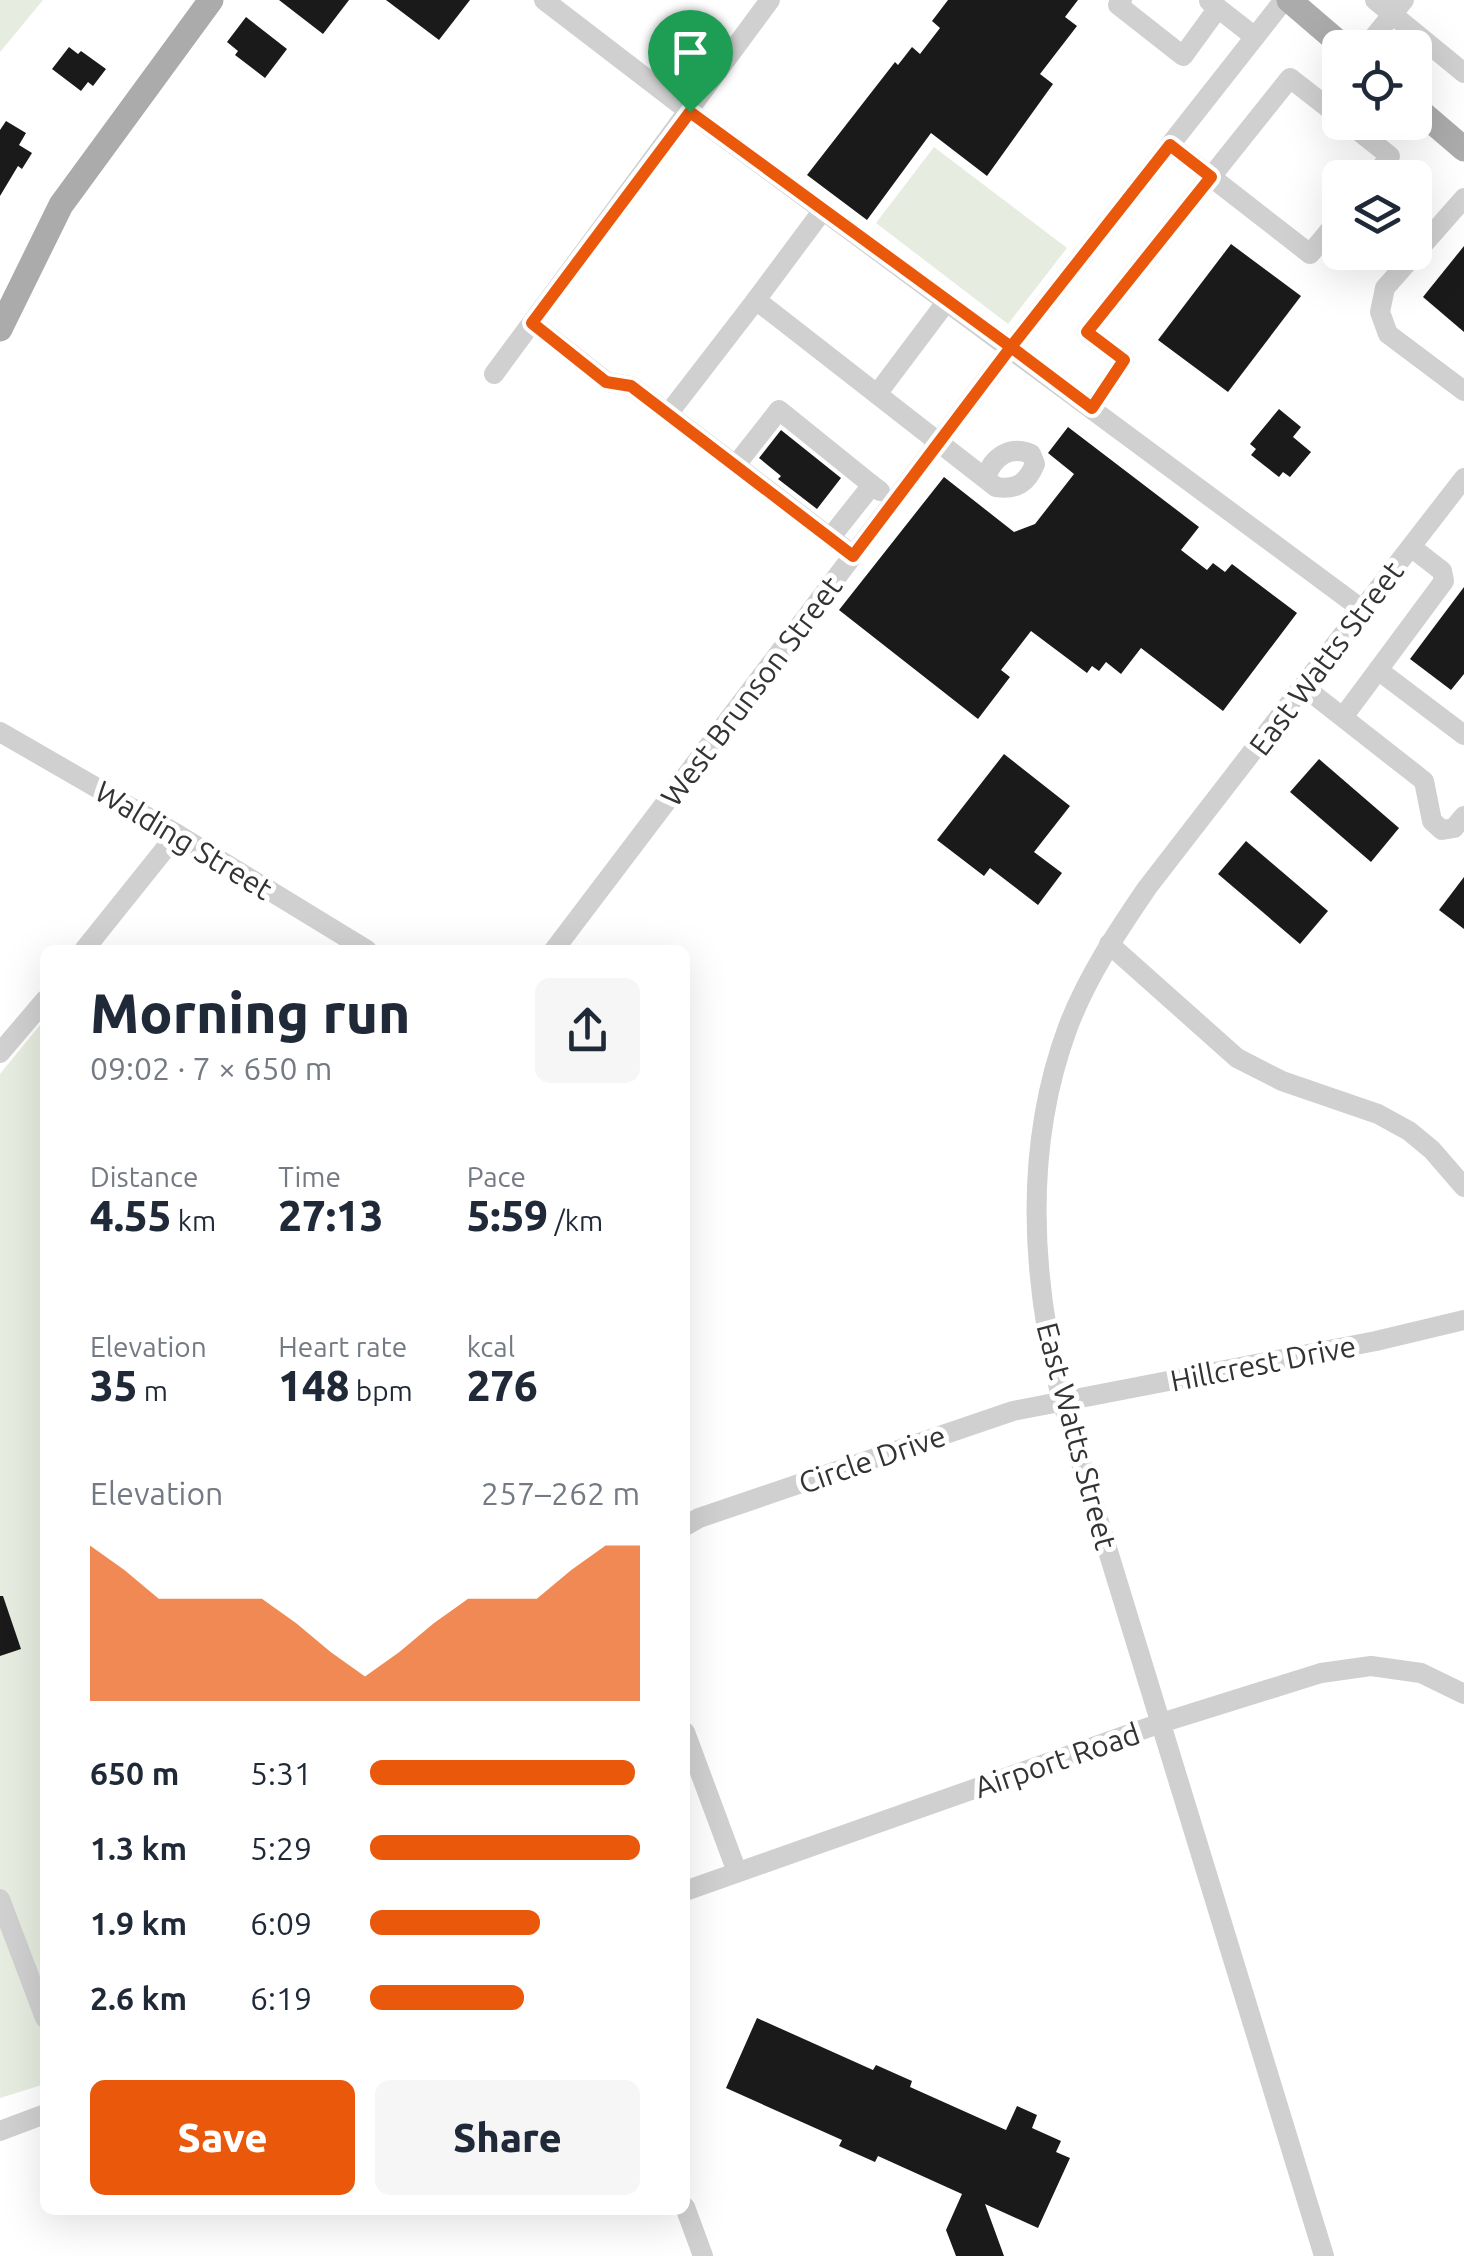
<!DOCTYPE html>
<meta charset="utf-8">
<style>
body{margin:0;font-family:Ubuntu,sans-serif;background:#f6f6f7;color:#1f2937;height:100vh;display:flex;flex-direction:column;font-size:38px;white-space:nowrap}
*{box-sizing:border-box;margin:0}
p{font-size:32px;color:#747a83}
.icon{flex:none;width:55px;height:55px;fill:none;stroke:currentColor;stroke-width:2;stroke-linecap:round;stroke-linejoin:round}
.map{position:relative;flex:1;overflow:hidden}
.panel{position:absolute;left:40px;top:945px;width:650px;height:1270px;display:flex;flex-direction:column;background:#fff;border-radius:15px;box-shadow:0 10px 40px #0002}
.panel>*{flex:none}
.controls{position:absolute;left:1322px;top:30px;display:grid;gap:20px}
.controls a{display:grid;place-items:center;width:110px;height:110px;border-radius:15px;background:#fff;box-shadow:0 10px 40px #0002;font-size:50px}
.pin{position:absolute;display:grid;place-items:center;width:85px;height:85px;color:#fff;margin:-102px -42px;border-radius:50% 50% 50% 0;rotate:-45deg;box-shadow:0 0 10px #0007}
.pin .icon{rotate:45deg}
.round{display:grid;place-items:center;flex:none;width:105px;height:105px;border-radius:15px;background:#f6f6f7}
.overview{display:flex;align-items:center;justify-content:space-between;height:170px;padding:0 50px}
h1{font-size:55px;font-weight:800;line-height:75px}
.stats{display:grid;grid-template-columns:repeat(3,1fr);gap:15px;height:170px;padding:10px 50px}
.stats div{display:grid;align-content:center}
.stats b{font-size:42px;font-weight:800}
.stats small{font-size:28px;font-weight:400}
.stats p{font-size:28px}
.chart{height:280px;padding:20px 50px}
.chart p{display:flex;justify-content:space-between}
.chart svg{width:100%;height:180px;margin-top:10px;fill:#ea580c;opacity:.7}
.cta{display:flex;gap:20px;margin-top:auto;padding:20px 50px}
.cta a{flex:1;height:115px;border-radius:15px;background:#ea580c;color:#fff;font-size:40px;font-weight:800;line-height:115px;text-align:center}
.cta a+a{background:#f6f6f7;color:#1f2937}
ul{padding:0 50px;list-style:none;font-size:32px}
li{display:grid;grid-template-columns:160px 120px 1fr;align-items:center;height:75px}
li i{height:25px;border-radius:12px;background:#ea580c}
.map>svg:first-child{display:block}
</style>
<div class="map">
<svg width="1464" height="2256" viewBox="0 0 1464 2256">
<rect width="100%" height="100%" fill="#fff"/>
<g fill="#e6ecdf">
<polygon points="0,0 43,0 0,52"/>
<polygon points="934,147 1067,248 1008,324 876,223"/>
<polygon points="45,1019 45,2084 0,2098 0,1074"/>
</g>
<g fill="#1a1a1a">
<polygon points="279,0 349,0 323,34"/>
<polygon points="386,0 470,0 439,40"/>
<polygon points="948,0 1078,0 1065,17 1077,26 1040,74 1053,84 987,176 931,133 867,220 807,175 895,62 898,65 912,47 920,54 940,28 932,21"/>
<polygon points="246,17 287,49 265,78 235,55 238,51 227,42"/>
<polygon points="69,47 78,54 81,51 106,69 93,86 88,82 81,91 52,69"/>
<polygon points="6,121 26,133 19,145 32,153 22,169 18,166 0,196 0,130"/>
<polygon points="1231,244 1301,296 1228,392 1158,340"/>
<polygon points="1464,246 1464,332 1423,297"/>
<polygon points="1279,409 1301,427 1293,437 1311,452 1290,477 1283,472 1279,477 1251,455 1256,449 1250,444"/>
<polygon points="1068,427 1199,527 1181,550 1207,570 1213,563 1225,572 1232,564 1297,613 1223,711 1141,648 1121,674 1106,662 1099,671 1092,666 1087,673 1031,631 1001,670 1010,677 978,719 839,610 944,477 1014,532 1035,524 1074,474 1048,453"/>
<polygon points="781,430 841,478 817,509 778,479 781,476 759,458"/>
<polygon points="1464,587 1464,674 1451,690 1410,659"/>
<polygon points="1004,754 1070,806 1034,852 1062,873 1038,905 990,868 984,876 937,840"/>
<polygon points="1319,759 1399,828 1371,862 1290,792"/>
<polygon points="1246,841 1328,911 1300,944 1218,874"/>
<polygon points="1464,877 1464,929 1439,910"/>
<polygon points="0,1596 3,1596 21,1649 0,1656"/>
<polygon points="757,2018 873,2070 876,2065 912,2081 910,2087 1006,2130 1017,2106 1037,2115 1032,2128 1061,2141 1056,2152 1070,2158 1038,2228 985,2204 1004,2256 956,2256 946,2230 962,2194 878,2156 875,2162 839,2146 842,2140 726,2088"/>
</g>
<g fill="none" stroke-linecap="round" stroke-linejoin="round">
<g stroke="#d0d0d0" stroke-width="20">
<polyline points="544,0 690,112 1363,610"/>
<polyline points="1122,0 1118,5 1183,56 1218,8"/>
<polyline points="1375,0 1464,73"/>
<polyline points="1209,1 1255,37"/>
<polyline points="1365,48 1404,0"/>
<polyline points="1347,122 1390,156 1373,178"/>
<polyline points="1170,145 1310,254 1340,218"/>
<polyline points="1464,198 1385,288 1380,312 1388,334 1464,391"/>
<path d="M823,210L756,300L996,487C1017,490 1027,483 1035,464L1031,454C1010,445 992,457 986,478"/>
<polyline points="532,323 607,382 631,386 668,414 756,300"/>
<polyline points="494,374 770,0"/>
<polyline points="877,394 947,301"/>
<polyline points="1092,408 1124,360 1087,332 1290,78 1340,117"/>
<polyline points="668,414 853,555"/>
<polyline points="735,466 779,410 872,485"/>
<polyline points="830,538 872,485 880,491"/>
<polyline points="1378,670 1444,581 1442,571 1411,547"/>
<polyline points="1304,687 1424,781 1432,821 1442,830 1454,828 1464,816"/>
<polyline points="1343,717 1378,670 1464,735"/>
<polyline points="0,732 177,834 367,950"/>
<polyline points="1109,944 1237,1058 1282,1081 1378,1114 1409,1131 1432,1150 1464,1187"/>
<polyline points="84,950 177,834"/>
<polyline points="554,950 1011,347 1284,0"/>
<polyline points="0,1053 45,1000"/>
<polyline points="685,1526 699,1518 1013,1411 1376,1341 1464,1320"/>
<polyline points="685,1732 737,1872"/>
<polyline points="685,1891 1161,1723 1321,1673 1371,1666 1421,1673 1464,1694"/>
<polyline points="0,1899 45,2018"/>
<polyline points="0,2131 45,2114"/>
<polyline points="685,2207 703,2256"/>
<path d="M1324,2256L1062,1401C1031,1278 1023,1148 1068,1027C1087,977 1117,932 1147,888L1464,478"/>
</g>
<g stroke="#ababab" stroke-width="25">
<polyline points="1289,0 1345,48"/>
<polyline points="1415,107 1464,149"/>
<polyline points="0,329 61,205 211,0"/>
</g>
</g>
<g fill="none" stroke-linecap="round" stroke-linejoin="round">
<defs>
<polyline id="route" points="690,112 532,323 606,382 631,386 853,556 1011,347 1092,408 1124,360 1087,332 1211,177 1170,145 1011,347 690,112"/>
</defs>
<use href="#route" stroke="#fff" stroke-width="20"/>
<use href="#route" stroke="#ea580c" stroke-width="12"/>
</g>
<g text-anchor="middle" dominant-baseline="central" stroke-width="10" stroke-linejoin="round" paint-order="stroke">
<g font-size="30" fill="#333" stroke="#fff">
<text transform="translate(1326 658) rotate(-53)">East Watts Street</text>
<text transform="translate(751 691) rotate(-53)">West Brunson Street</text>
<text transform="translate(184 840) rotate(31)">Walding Street</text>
<text transform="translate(1263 1363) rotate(-11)">Hillcrest Drive</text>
<text transform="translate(1077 1436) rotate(75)">East Watts Street</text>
<text transform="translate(872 1459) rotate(-19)">Circle Drive</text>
<text transform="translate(1057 1760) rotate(-19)">Airport Road</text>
</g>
</g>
</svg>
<div class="controls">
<a><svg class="icon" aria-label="locate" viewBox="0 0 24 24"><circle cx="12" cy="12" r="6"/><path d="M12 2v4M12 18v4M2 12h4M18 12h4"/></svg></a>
<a><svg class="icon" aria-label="layers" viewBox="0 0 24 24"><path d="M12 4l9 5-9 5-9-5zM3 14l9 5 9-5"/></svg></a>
</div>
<div class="pin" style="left:690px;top:112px;background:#1e9e55"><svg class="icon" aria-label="arrive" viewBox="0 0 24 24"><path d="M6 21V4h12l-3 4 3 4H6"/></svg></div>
<section class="panel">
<div class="overview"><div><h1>Morning run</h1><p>09:02 · 7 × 650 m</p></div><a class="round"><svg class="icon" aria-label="share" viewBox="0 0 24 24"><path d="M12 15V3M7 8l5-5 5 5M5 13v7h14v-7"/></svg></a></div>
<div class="stats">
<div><p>Distance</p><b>4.55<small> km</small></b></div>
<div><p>Time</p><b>27:13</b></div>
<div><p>Pace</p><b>5:59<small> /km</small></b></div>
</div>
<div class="stats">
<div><p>Elevation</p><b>35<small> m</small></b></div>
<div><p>Heart rate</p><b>148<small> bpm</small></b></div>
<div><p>kcal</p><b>276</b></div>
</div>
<div class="chart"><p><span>Elevation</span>257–262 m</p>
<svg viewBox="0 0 160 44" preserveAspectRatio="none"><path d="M0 44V6L10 12L20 19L30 19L40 19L50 19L60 25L70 32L80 38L90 32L100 25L110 19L120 19L130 19L140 12L150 6L160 6V44z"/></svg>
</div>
<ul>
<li><b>650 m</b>5:31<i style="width:98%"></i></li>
<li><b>1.3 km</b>5:29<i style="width:100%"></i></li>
<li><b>1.9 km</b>6:09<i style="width:63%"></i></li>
<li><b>2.6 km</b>6:19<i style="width:57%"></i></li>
</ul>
<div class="cta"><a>Save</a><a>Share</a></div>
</section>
</div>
